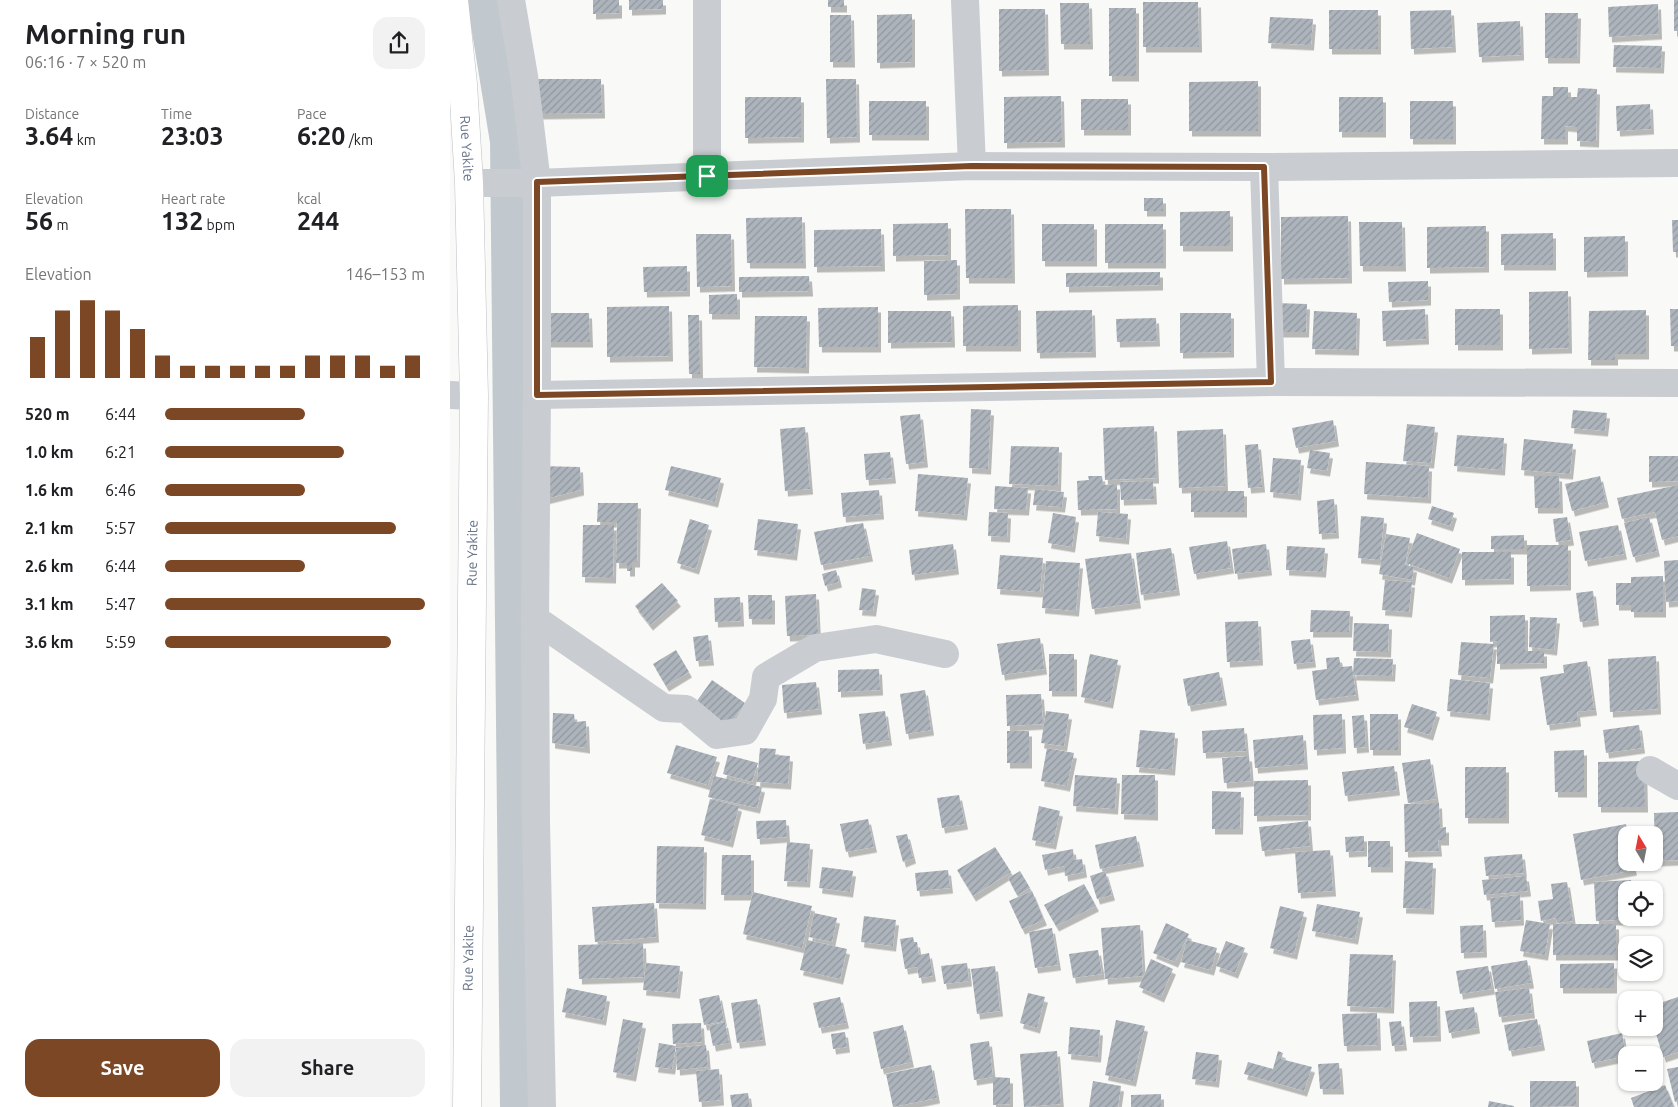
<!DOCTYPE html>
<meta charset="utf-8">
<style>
body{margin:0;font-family:Ubuntu,sans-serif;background:#f2f2f2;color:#202124;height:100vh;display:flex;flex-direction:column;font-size:19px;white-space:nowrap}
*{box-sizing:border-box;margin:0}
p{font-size:16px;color:#757577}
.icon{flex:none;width:28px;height:28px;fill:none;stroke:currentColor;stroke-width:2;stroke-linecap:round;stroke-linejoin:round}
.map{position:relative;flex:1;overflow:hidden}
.details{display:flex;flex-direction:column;background:#fff;width:450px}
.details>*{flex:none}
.needle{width:32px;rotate:350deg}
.fabs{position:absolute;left:1168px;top:826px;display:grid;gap:10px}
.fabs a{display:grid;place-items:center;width:45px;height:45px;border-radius:10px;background:#fff;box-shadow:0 1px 4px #0004;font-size:25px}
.pin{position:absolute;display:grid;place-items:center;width:42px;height:42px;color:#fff;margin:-21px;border-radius:10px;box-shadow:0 2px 8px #0006}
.round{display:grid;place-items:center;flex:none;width:52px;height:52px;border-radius:15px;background:#f2f2f2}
.head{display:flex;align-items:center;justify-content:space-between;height:85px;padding:0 25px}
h1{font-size:28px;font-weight:600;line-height:38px}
.stats{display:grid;grid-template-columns:repeat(3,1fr);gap:8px;height:85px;padding:5px 25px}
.stats div{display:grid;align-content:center}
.stats b{font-size:25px;font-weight:600}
.stats small{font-size:14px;font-weight:400}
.stats p{font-size:14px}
.chart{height:140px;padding:10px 25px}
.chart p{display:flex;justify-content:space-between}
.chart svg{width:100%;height:90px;margin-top:5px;stroke:#7b4725;stroke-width:6}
.button{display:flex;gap:10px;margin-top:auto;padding:10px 25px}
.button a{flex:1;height:58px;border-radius:15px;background:#7b4725;color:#fff;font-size:20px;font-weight:600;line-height:58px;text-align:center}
.button a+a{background:#f2f2f2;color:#202124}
ul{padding:0 25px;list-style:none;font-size:16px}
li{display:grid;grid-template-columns:80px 60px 1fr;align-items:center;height:38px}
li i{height:12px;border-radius:6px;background:#7b4725}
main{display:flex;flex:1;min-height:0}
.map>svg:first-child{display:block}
</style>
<main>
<section class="details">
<div class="head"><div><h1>Morning run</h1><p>06:16 · 7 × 520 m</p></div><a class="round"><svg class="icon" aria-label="share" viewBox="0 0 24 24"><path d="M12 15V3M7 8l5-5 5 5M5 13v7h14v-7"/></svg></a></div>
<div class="stats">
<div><p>Distance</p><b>3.64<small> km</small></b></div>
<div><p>Time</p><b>23:03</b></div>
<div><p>Pace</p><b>6:20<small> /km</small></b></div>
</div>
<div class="stats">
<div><p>Elevation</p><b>56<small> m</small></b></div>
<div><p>Heart rate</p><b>132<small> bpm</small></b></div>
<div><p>kcal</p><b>244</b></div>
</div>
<div class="chart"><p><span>Elevation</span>146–153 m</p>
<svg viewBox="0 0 160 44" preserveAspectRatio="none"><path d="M5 44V24M15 44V11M25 44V6M35 44V11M45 44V20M55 44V33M65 44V38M75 44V38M85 44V38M95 44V38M105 44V38M115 44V33M125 44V33M135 44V33M145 44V38M155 44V33"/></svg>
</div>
<ul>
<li><b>520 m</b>6:44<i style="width:54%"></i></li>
<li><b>1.0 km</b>6:21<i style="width:69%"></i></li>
<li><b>1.6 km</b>6:46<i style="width:54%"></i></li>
<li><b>2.1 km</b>5:57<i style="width:89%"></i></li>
<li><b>2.6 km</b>6:44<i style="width:54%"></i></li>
<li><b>3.1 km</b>5:47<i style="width:100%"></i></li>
<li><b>3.6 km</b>5:59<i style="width:87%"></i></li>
</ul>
<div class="button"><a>Save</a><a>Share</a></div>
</section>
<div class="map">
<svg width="1228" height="1107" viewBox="0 0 1228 1107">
<defs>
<pattern id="building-hatch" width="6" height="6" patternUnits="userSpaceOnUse" patternTransform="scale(1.25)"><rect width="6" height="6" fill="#adb4bc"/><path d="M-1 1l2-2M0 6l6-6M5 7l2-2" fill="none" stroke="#91979f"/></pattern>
<filter id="shadow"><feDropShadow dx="3" dy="5.5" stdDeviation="0" flood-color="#0004"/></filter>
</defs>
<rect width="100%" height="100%" fill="#f9f9f7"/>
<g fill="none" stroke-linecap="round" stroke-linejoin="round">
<polyline stroke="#c1c9cf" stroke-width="44" points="39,0 62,141 72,1107"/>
</g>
<g fill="url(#building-hatch)" filter="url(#shadow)">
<polygon points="143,0 169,0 169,13 143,14"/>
<polygon points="179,0 213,0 213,9 179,10"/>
<rect x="378" y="0" width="16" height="7"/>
<rect x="1224" y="0" width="4" height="31"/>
<polygon points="693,2 748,2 749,47 693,47"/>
<polygon points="610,3 639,3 640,44 611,44"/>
<polygon points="1208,4 1209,34 1159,37 1158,7"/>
<rect x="659" y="8" width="27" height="68"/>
<polygon points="549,9 595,9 596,70 549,71"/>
<rect x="879" y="10" width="49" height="39"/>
<polygon points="1001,10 1003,47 961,49 960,11"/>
<polygon points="1095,13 1128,13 1127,58 1095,58"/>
<polygon points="462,14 462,62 427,63 427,15"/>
<polygon points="380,15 401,15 402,62 380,62"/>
<polygon points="820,17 863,19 861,45 818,43"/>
<polygon points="1070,21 1071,55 1029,57 1027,23"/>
<polygon points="1164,45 1212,46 1211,68 1163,67"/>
<polygon points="82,79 151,79 152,113 83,114"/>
<polygon points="376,79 406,79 407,137 377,138"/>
<polygon points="808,81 808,131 739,131 739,82"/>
<polygon points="1103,87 1118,87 1118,97 1127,97 1128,88 1147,89 1146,142 1127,141 1127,127 1115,126 1115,139 1091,139 1092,96 1103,96"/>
<polygon points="611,96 612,142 554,143 554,97"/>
<polygon points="295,97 351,97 351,137 295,138"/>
<rect x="889" y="97" width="44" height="35"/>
<rect x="631" y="99" width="47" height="31"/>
<rect x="419" y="101" width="57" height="34"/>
<rect x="960" y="101" width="43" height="38"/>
<polygon points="1200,104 1201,129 1167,131 1166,106"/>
<rect x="694" y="198" width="19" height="13"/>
<polygon points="515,209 561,209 562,278 516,278"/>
<polygon points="780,211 780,246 730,246 730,212"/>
<polygon points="898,216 899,278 831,279 831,217"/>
<polygon points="352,217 353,263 297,263 296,218"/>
<polygon points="1222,220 1228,220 1228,252 1223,252"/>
<polygon points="909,222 952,222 953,266 910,266"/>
<polygon points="498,223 498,255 443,256 443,224"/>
<rect x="592" y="224" width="52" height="37"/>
<rect x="655" y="224" width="58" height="39"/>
<polygon points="1036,226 1036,267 977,268 977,227"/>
<polygon points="431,229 432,266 364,267 364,230"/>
<polygon points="1103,233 1103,265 1051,265 1051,234"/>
<polygon points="246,234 281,234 282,286 247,287"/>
<polygon points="1175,236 1175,271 1134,272 1134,237"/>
<polygon points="507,260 507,294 474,295 474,261"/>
<polygon points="237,266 237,291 194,292 193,267"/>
<polygon points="710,272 710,285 616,287 616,273"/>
<polygon points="359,276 360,291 289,292 289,277"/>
<polygon points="978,281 978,300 939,302 938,282"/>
<polygon points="1118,291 1119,348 1079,349 1079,292"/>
<polygon points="287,294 287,314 259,314 259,295"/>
<polygon points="825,303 857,304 856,332 824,332"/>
<polygon points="568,305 568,346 513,346 513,306"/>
<polygon points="219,306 220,356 157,357 157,307"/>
<polygon points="428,307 428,347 369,347 368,308"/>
<polygon points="975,309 976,339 933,341 932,311"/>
<rect x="1005" y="309" width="45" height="36"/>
<polygon points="1220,309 1228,309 1228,346 1221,346"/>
<polygon points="642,310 643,352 587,353 586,311"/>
<polygon points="1196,310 1196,354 1165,354 1165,360 1138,360 1139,311"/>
<polygon points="438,311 501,311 502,342 438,343"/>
<polygon points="864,311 907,313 906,350 862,349"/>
<polygon points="92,313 139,313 140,342 92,342"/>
<polygon points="730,313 781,313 781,352 730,353"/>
<polygon points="238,315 249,315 250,374 239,374"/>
<polygon points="305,316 357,316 356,368 304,367"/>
<polygon points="706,318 707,341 667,342 666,319"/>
<polygon points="521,409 541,410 538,469 519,468"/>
<polygon points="1123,410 1157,413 1155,431 1121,428"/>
<polygon points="470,414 475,462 456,464 450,416"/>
<polygon points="883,420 886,441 846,448 842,428"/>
<polygon points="957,424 985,427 981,463 953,461"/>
<polygon points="704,426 706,478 655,480 653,428"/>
<polygon points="355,427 360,489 335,491 330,429"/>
<polygon points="773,429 775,486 729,488 727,431"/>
<polygon points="1007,435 1054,438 1052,470 1004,466"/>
<polygon points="1074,439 1123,444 1120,474 1071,470"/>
<polygon points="808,444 812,487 798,488 795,445"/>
<polygon points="561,446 609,447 608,486 559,484"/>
<polygon points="860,450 880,453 877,471 857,468"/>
<polygon points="440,452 443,478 416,480 414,454"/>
<polygon points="1199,456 1228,456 1228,481 1199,482"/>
<polygon points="823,458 851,460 848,495 820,492"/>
<polygon points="916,462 979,466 978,498 914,494"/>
<polygon points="90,466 130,467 131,490 95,499"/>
<polygon points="221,466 271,478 265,502 215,490"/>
<polygon points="468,474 518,478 514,515 465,511"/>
<polygon points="638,476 652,476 653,485 667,484 667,509 628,510 627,481 639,480"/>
<polygon points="1084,476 1109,476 1110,508 1085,508"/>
<polygon points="1150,476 1156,502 1122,511 1115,484"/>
<polygon points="703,481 704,499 671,500 670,482"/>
<polygon points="1228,485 1228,536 1212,540 1205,512 1172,519 1167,498"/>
<polygon points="545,486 578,488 576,510 544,509"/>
<polygon points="585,489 614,492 612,507 583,505"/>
<polygon points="429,490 431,514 393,517 391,493"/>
<rect x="741" y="491" width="53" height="21"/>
<polygon points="884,499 886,533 869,534 867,501"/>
<polygon points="148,503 188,503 187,562 182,562 182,571 177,571 177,563 166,563 167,522 147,522"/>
<polygon points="982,506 1004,513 1000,526 978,519"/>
<polygon points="539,512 558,513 557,537 538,536"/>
<polygon points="648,512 678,514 676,539 646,536"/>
<polygon points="603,513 626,517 622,547 598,543"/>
<polygon points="911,516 934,518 930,560 908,558"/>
<polygon points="1117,517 1121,540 1106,542 1103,519"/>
<polygon points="1199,517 1207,551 1183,557 1174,523"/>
<polygon points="240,519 259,525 246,569 227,563"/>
<polygon points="308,519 348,524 344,555 304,550"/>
<polygon points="413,523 420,556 371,565 364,532"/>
<polygon points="133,525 164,525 163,578 132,577"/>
<polygon points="1168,525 1174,554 1135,561 1129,532"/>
<polygon points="967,533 1010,549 999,578 956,563"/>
<polygon points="936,534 960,538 955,565 964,567 962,580 929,574"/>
<polygon points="1074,535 1074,549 1041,549 1041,536"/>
<polygon points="777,541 781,568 744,574 739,547"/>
<polygon points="503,544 506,569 462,575 459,550"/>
<polygon points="816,544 819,570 785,574 782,549"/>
<polygon points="1077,545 1118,545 1118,585 1077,586"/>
<polygon points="837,546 875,548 873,572 836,570"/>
<polygon points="721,548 727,590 691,595 686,553"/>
<polygon points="1012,552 1061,552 1061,579 1012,580"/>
<polygon points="681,553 688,603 642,609 635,559"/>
<polygon points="550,555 593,558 590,592 547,589"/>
<polygon points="1228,560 1228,601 1216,602 1214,561"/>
<polygon points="596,561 630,563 626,611 592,608"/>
<polygon points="386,570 389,582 375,586 372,574"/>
<polygon points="1213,576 1213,612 1181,612 1181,605 1166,605 1166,583 1181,583 1181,577"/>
<polygon points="935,580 962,582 959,612 932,610"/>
<polygon points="212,583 228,601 200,625 185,606"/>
<polygon points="412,588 426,590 423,611 409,610"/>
<polygon points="1143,591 1146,620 1130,622 1126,593"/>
<polygon points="366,594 368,635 337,636 335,596"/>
<polygon points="298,595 322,595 322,619 299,619"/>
<polygon points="290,597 291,621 265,622 264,598"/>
<polygon points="861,610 900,611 899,632 860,632"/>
<polygon points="1075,615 1075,651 1094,651 1094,663 1047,664 1047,641 1040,642 1040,616"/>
<polygon points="1080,617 1107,618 1104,650 1079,647"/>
<polygon points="808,621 810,660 777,662 775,622"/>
<polygon points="904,623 939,624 938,652 903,651"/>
<polygon points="258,635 261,660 246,661 243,637"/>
<polygon points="590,638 594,669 552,675 547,644"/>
<polygon points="860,639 863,662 844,664 841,641"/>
<polygon points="1011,642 1044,644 1040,678 1008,675"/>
<polygon points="226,650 239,672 216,686 203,664"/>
<rect x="599" y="654" width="25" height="37"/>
<polygon points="640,654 668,660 660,703 631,697"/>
<polygon points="1206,656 1208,709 1160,712 1158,659"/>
<polygon points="889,657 891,667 902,666 906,695 866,700 862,671 877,669 876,658"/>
<polygon points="904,658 943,659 942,676 903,675"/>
<polygon points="1137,661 1144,710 1127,712 1128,721 1097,725 1090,677 1114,673 1113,665"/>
<polygon points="429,669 430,690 388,692 388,670"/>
<polygon points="769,672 774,700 738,706 733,679"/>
<polygon points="1000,679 1040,683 1037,715 997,711"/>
<polygon points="262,680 295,703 277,728 244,705"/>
<polygon points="366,682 369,709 334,713 332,685"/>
<polygon points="475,690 481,730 456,734 450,694"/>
<polygon points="591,694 593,724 557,726 556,695"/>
<polygon points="962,704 987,712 980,735 954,727"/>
<polygon points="435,711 439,740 413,744 409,714"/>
<polygon points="596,711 619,714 614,746 591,743"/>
<polygon points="103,713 124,714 125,722 136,721 137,748 102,743"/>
<polygon points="892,714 893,748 864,750 863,715"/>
<rect x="920" y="714" width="28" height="36"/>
<polygon points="914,715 916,747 904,748 902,716"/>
<polygon points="1189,725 1192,748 1156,753 1153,730"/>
<polygon points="794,728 796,751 753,753 752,731"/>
<polygon points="690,730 725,733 722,770 686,767"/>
<rect x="557" y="731" width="22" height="32"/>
<polygon points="853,735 855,764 805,768 803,740"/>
<polygon points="226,745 267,757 258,785 217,773"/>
<polygon points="310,748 326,749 325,755 340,756 338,784 307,782"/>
<polygon points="597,748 624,753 617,786 591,781"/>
<polygon points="1134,750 1134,792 1105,792 1104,751"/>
<polygon points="278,755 308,763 302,782 273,774"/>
<polygon points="799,756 801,781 774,783 772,758"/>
<polygon points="980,759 986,799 958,803 952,763"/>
<polygon points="1194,761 1195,807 1148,807 1148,762"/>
<polygon points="944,766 947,790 895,796 892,772"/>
<rect x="1015" y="767" width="41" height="51"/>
<polygon points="625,775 667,778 665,809 623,806"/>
<polygon points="672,775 705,775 705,815 671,814"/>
<polygon points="264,776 312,787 307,808 258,797"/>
<polygon points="858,780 858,815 804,816 804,781"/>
<polygon points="762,791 791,792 790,829 762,829"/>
<polygon points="509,795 515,824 492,828 487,798"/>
<polygon points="260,799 289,806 280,842 251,835"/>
<polygon points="989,803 990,828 996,827 996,840 988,840 989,851 955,852 954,804"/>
<polygon points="589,806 610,811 603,844 582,840"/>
<polygon points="1228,812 1228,860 1205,861 1204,813"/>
<polygon points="418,819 424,847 396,852 390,824"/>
<polygon points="336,820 337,837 307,839 306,821"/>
<polygon points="858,821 860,846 812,851 809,827"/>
<polygon points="1176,824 1178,835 1176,835 1176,862 1182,862 1184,870 1131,880 1123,834"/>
<polygon points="457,834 463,858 453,862 446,836"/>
<polygon points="686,836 691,861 650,869 645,845"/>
<polygon points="914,836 914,851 896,852 895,837"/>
<rect x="918" y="841" width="22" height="26"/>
<polygon points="337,842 360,844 357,882 334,881"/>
<polygon points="207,846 254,847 253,904 206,903"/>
<polygon points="545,847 561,872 523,896 507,870"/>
<polygon points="623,849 624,860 632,859 634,872 615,876 614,866 595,870 592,855"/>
<polygon points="880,850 883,891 848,893 845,852"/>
<polygon points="1072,854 1074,873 1036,876 1034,857"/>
<polygon points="272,855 301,855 301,895 271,895"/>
<polygon points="955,861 983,863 981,909 953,908"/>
<polygon points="372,867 403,871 400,892 369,888"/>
<polygon points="498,870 500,888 467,891 465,873"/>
<polygon points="570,871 580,888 567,895 558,878"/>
<polygon points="655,871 662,895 647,899 640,876"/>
<polygon points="1076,876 1078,891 1034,895 1032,880"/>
<polygon points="1181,880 1181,890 1176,890 1176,918 1182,918 1182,919 1146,921 1144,882"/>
<polygon points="1117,882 1123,921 1107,923 1106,918 1091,921 1088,901 1103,899 1101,884"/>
<polygon points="634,884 646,906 606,926 594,905"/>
<polygon points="582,891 594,920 572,929 559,901"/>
<polygon points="303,892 362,906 352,948 293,934"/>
<polygon points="1070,895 1071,920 1042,922 1040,898"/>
<polygon points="204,903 206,937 145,942 142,907"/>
<polygon points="867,904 910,912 905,939 862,931"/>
<polygon points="830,906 854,912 844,954 820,948"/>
<polygon points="364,913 387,918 382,942 359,937"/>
<polygon points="414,916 446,920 443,946 411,942"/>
<polygon points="1076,920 1100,924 1095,955 1070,951"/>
<polygon points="716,923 739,934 725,962 703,953"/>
<rect x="1103" y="924" width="63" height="31"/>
<polygon points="690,925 693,976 655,979 651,928"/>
<polygon points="1033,925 1034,952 1011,953 1010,926"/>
<polygon points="602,928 608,965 585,968 579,932"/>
<polygon points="463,937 464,942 467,942 469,955 479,953 483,976 469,978 467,967 455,969 450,939"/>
<polygon points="357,940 397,949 390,979 350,970"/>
<polygon points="737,940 767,948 761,970 731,962"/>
<polygon points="776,941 795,948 785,973 766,966"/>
<polygon points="193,943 194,977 129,979 128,945"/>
<polygon points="648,950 652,974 623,978 619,954"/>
<polygon points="900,954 943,955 941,1008 897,1006"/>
<polygon points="701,959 723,969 711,997 689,987"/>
<polygon points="1077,960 1081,983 1045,989 1041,966"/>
<polygon points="196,963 230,966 227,993 193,990"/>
<polygon points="517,963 519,981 494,984 491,966"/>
<polygon points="1164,963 1164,988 1110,988 1110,964"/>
<polygon points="545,966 550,1011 527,1014 521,969"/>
<polygon points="1038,966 1042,989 1010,994 1006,971"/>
<polygon points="117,988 157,996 153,1020 112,1012"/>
<polygon points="1079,988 1082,1013 1049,1017 1045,992"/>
<polygon points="578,993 595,997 587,1028 570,1023"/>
<polygon points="269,995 274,1021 254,1025 249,999"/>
<polygon points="390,997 396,1023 369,1028 363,1003"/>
<polygon points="1228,997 1228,1052 1213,1057 1204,1027 1204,1005"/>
<polygon points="307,999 313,1040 287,1043 281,1003"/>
<polygon points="987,1001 988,1036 960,1037 959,1002"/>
<polygon points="1024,1007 1027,1028 999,1033 995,1011"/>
<polygon points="927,1013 928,1045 894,1046 892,1014"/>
<polygon points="173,1019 193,1023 183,1076 163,1072"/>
<polygon points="1087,1019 1092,1045 1059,1051 1054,1025"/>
<polygon points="666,1020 695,1026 683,1081 655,1075"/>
<polygon points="951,1021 954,1045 942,1046 939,1022"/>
<polygon points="275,1022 279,1043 263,1046 259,1026"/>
<polygon points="251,1023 252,1042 223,1044 222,1024"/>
<polygon points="453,1025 461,1062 431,1069 423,1032"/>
<polygon points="620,1027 650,1030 648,1057 618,1054"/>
<polygon points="395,1032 397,1047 383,1049 381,1034"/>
<polygon points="1172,1033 1176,1056 1142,1063 1137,1041"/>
<polygon points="539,1041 543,1077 524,1080 520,1044"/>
<polygon points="209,1043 226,1046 222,1069 205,1067"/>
<polygon points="256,1045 258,1067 227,1070 226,1048"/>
<polygon points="607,1051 611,1104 574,1107 570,1054"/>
<polygon points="828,1051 833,1053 831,1059 862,1067 854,1091 794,1074 798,1062 823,1069"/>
<polygon points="746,1052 769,1055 766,1082 742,1079"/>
<polygon points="889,1063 891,1089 870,1089 868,1064"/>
<polygon points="481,1065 487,1098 443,1107 436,1074"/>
<polygon points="1228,1067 1228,1101 1225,1102 1217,1069"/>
<polygon points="269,1069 271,1100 249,1102 246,1071"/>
<polygon points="543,1077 560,1078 560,1104 543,1105"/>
<polygon points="643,1081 671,1086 668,1107 639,1107"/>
<polygon points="1080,1081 1126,1081 1126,1106 1080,1107"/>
<polygon points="1215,1085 1224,1107 1184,1107 1181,1098"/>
<polygon points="298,1093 300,1107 282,1107 280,1095"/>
<polygon points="711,1094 711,1107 681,1107 681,1095"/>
<polygon points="1039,1101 1064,1106 1064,1107 1038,1107"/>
</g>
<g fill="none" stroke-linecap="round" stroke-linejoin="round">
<defs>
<g id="major">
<path id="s1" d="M4,0L13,84L19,183L24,396L17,1107"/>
</g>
</defs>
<use href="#major" stroke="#bcbfc4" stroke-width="29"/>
<g stroke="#c9ccd0" stroke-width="28">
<polyline points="61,0 74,76 87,183 87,395 85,619 86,821 92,1107"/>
<polyline points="515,0 522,166"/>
<polyline points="814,167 821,382"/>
<polyline points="257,176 257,0"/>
<polyline points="19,183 87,183 522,166 814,167 1228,163"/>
<polyline points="0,395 24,396"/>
<polyline points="87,395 821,382 1228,383"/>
<polyline points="85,619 214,708 236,709 267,735 295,731 313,699 316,677 365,648 426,639 495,654"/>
<polyline points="1200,770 1228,786"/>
</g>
<use href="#major" stroke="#fff" stroke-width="28"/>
</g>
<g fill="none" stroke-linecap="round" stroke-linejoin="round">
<defs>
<polygon id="route" points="522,166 814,167 821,382 87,395 87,182"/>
</defs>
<use href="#route" stroke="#fff" stroke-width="10"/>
<use href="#route" stroke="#7b4725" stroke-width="6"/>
</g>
<g text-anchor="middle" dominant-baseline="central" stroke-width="5" stroke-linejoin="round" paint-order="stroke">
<g font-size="14" fill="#677489" stroke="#fff">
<text stroke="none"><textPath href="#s1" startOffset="149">Rue Yakite</textPath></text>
<text transform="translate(22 553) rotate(-89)">Rue Yakite</text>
<text transform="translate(18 958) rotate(-89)">Rue Yakite</text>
</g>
</g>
</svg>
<div class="fabs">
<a><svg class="needle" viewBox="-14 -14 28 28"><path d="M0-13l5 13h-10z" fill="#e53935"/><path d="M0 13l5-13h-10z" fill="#757577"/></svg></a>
<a><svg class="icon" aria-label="locate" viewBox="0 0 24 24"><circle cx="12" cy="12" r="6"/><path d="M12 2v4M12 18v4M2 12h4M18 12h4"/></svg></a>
<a><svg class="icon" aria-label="layers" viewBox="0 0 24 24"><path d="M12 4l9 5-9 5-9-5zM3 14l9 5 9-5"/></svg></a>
<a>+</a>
<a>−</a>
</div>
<div class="pin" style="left:257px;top:176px;background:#1e9e55"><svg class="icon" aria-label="arrive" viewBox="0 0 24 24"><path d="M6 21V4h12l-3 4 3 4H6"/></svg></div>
</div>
</main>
